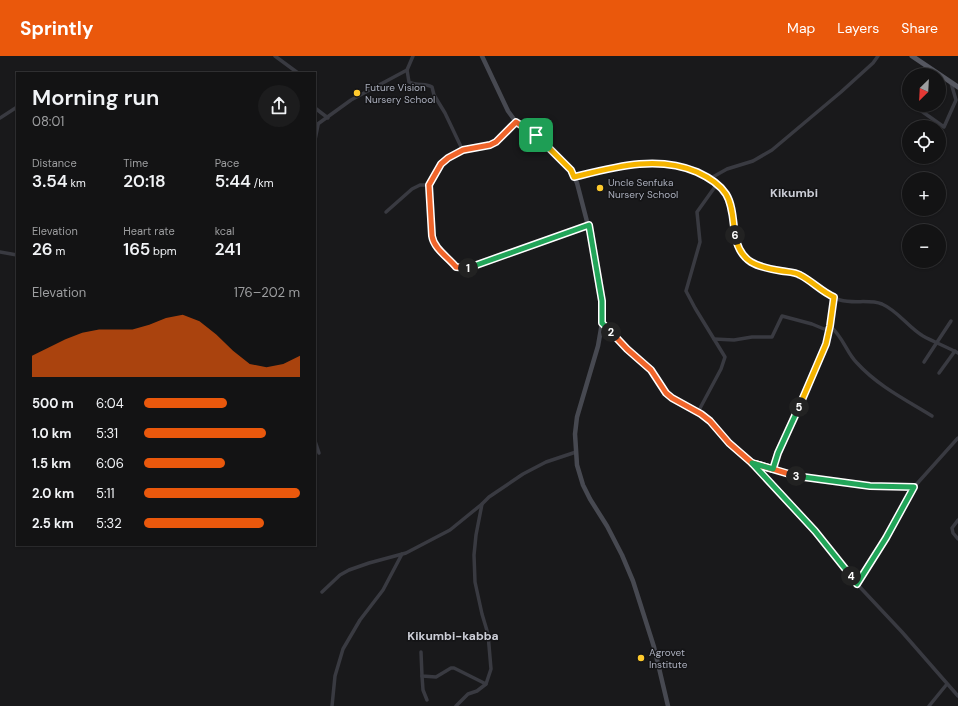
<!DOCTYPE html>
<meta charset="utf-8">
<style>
body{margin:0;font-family:"DM Sans",sans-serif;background:#1c1c1d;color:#f1f3f6;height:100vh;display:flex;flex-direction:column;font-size:15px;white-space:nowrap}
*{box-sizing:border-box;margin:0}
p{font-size:13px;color:#9d9ea0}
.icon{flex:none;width:22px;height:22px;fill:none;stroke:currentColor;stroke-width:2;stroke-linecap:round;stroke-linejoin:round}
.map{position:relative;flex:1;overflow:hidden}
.drawer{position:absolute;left:16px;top:16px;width:300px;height:474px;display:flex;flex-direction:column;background:#131314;border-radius:0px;box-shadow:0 1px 3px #0004,0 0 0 1px #323234}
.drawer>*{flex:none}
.needle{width:26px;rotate:204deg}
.buttons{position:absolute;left:902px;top:12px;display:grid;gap:8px}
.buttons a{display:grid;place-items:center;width:44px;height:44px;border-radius:50%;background:#131314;box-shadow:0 1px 3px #0004,0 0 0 1px #323234;font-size:20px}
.pin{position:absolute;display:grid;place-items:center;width:34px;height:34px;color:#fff;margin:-17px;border-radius:8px;box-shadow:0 2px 6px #0006}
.km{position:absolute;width:20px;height:20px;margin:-10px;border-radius:50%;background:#222;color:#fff;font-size:11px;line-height:20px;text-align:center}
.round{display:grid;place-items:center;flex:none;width:42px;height:42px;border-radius:21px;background:#1c1c1d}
.summary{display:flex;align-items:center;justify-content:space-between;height:68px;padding:0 16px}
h1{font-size:22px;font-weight:600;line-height:30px}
.figures{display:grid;grid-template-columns:repeat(3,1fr);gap:6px;height:68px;padding:4px 16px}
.figures div{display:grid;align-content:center}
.figures b{font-size:17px;font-weight:600}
.figures small{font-size:11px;font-weight:400}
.figures p{font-size:11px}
.chart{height:112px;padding:8px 16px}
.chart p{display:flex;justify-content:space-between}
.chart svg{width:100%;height:72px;margin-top:4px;fill:#ea580c;opacity:.7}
ul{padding:0 16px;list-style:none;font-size:13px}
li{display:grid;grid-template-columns:64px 48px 1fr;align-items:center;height:30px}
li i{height:10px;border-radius:5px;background:#ea580c}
header{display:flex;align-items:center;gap:24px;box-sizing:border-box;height:56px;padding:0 20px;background:#ea580c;color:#fff}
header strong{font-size:19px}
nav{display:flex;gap:22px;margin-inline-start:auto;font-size:14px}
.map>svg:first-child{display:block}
</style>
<header>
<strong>Sprintly</strong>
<nav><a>Map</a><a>Layers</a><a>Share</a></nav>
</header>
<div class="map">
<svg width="958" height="650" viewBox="0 0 958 650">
<rect width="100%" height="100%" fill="#19191b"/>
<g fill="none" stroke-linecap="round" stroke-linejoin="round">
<g stroke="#393a41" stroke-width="3.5">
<polyline points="275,0 298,17"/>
<path d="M407,14L409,26C417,30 426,27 432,31L434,39L445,57L463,95"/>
<polyline points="315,52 328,62"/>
<polyline points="920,54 944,71 956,44 951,27"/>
<polyline points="0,62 17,51"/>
<path d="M516,66L496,86L490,89L463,95L448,102L441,108L429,129L432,180C434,193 448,200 456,211L471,212L589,169"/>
<polyline points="315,70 351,44 407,14 413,0"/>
<polyline points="315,84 318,69"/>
<path d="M574,121C620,110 656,99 701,118C714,123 727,134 730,148C734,166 732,195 750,206C765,215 783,212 799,219C814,225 824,240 840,244C854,248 869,243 882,248C898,255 908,271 923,280C934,286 947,291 958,297"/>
<polyline points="711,122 727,113 753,105 772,94 841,36 873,7 878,0"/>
<polyline points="386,156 412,133 420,129 429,129"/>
<polyline points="0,196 17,199"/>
<polyline points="602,267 627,293 651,314 666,337 672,342 701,357 709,365 729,387 760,414 815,475 857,528 902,576 958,640"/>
<path d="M830,270C844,282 846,296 857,307C878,330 906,344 932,360"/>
<polyline points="714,283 734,284 752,281 772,281 782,260 812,268 824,273 830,273"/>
<polyline points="924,306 951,265"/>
<polyline points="939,317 955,295"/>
<polyline points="698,356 721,313 725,301 695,252 686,235 700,186 697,156 717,128"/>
<polyline points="315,385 319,397"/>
<path d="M753,407C765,411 777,416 789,419C827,428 874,431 914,431"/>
<polyline points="773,413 778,397 826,288 830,270 834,241"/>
<polyline points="958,464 952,472 953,477 958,483"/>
<polyline points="857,528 886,482 914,431 958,382"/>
<polyline points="322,536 340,519 349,514 369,507 406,497 450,474 482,448 489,441 523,418 546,406 576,396"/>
<polyline points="421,596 422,620 436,621 451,612 454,612 486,628"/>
<polyline points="422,620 423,634 427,644"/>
<polyline points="332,650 335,620 343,593 360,564 383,534 402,498"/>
<polyline points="456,650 468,638 477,635 486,628 491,613 488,578 482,558 475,526 474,499 476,479 482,448"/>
<polyline points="929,650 947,628"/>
</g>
<polyline stroke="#474951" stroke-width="4.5" points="482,0 508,55 516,66 536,79 571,114 577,127 591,181 602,245 602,267 598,290 577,361 575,378 577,409 583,429 590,443 607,470 622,499 633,525 654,591 668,650"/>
<polyline stroke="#555760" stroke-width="5" points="912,0 958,31"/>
</g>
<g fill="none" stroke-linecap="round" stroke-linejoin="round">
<defs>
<path id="split-1" d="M468,212L456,211C448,201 434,193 432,180L429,129L441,108L448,102L463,94L490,89L496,86L516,66L536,79"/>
<polyline id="split-2" points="468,212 589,169 602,245 602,267 611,276"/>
<polyline id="split-3" points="611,276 627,293 651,314 666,337 672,342 701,358 710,365 729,387 752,407 796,420"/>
<polyline id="split-4" points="796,420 870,430 914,431 886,482 857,528 851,520"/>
<polyline id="split-5" points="799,351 778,397 773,413 752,407 815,475 851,520"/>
<path id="split-6" d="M735,179C740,207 757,211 782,215C788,216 795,216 800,219C812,225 822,236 834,241L830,270L826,288L799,351"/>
<path id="split-7" d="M536,79L571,114L574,121C615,111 657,99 697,116C708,121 719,127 726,138C733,149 733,166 735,179"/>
</defs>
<use href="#split-1" stroke="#fff" stroke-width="8"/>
<use href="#split-2" stroke="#fff" stroke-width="8"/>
<use href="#split-3" stroke="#fff" stroke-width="8"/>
<use href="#split-4" stroke="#fff" stroke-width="8"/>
<use href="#split-5" stroke="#fff" stroke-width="8"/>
<use href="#split-6" stroke="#fff" stroke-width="8"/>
<use href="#split-7" stroke="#fff" stroke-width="8"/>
<use href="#split-1" stroke="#f0652b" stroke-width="5"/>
<use href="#split-2" stroke="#22a559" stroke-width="5"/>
<use href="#split-3" stroke="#f0652b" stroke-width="5"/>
<use href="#split-4" stroke="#22a559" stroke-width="5"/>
<use href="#split-5" stroke="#22a559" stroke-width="5"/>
<use href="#split-6" stroke="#f5b400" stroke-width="5"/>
<use href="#split-7" stroke="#f5b400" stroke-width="5"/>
</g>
<g fill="#ffca2d" stroke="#141416" stroke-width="1.5">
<circle cx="357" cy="37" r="4"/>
<circle cx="600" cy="132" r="4"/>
<circle cx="641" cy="602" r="4"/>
</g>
<g text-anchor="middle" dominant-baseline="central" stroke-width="3" stroke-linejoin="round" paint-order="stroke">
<g font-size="10" fill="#aaaebc" stroke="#141416" text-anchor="start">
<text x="365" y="31">Future Vision<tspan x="365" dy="12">Nursery School</tspan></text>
<text x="608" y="126">Uncle Senfuka<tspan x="608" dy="12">Nursery School</tspan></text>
<text x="649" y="596">Agrovet<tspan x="649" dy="12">Institute</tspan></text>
</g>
<g font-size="12" font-weight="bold" fill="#ccced7" stroke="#141416">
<text x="794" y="137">Kikumbi</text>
<text x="453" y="580">Kikumbi-kabba</text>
</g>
</g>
</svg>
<div class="buttons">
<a><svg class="needle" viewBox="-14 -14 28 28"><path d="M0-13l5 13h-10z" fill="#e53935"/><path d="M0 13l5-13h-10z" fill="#9d9ea0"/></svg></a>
<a><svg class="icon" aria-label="locate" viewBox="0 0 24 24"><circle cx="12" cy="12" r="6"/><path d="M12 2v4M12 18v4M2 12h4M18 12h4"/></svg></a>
<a>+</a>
<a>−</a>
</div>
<div class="pin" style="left:536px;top:79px;background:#1e9e55"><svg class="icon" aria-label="arrive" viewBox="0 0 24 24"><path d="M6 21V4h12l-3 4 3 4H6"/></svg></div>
<b class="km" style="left:468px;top:212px">1</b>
<b class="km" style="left:611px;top:276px">2</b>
<b class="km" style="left:796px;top:420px">3</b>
<b class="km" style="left:851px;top:520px">4</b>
<b class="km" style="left:799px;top:351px">5</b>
<b class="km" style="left:735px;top:179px">6</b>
<section class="drawer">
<div class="summary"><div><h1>Morning run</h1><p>08:01</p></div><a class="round"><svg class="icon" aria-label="share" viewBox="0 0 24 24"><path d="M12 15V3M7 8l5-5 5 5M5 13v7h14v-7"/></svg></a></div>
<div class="figures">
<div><p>Distance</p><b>3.54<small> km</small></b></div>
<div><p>Time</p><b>20:18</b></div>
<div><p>Pace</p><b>5:44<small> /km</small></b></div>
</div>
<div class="figures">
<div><p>Elevation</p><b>26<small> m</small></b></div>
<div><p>Heart rate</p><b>165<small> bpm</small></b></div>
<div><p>kcal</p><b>241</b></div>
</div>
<div class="chart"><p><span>Elevation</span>176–202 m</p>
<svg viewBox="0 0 160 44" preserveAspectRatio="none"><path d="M0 44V31L10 26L20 21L30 17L40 15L50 15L60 15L70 12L80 8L90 6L100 10L110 18L120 28L130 36L140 38L150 36L160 31V44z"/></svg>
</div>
<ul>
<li><b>500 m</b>6:04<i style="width:53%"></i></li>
<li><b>1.0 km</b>5:31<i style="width:78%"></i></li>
<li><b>1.5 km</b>6:06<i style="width:52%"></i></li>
<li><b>2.0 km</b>5:11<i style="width:100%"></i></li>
<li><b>2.5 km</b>5:32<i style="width:77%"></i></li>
</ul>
</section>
</div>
